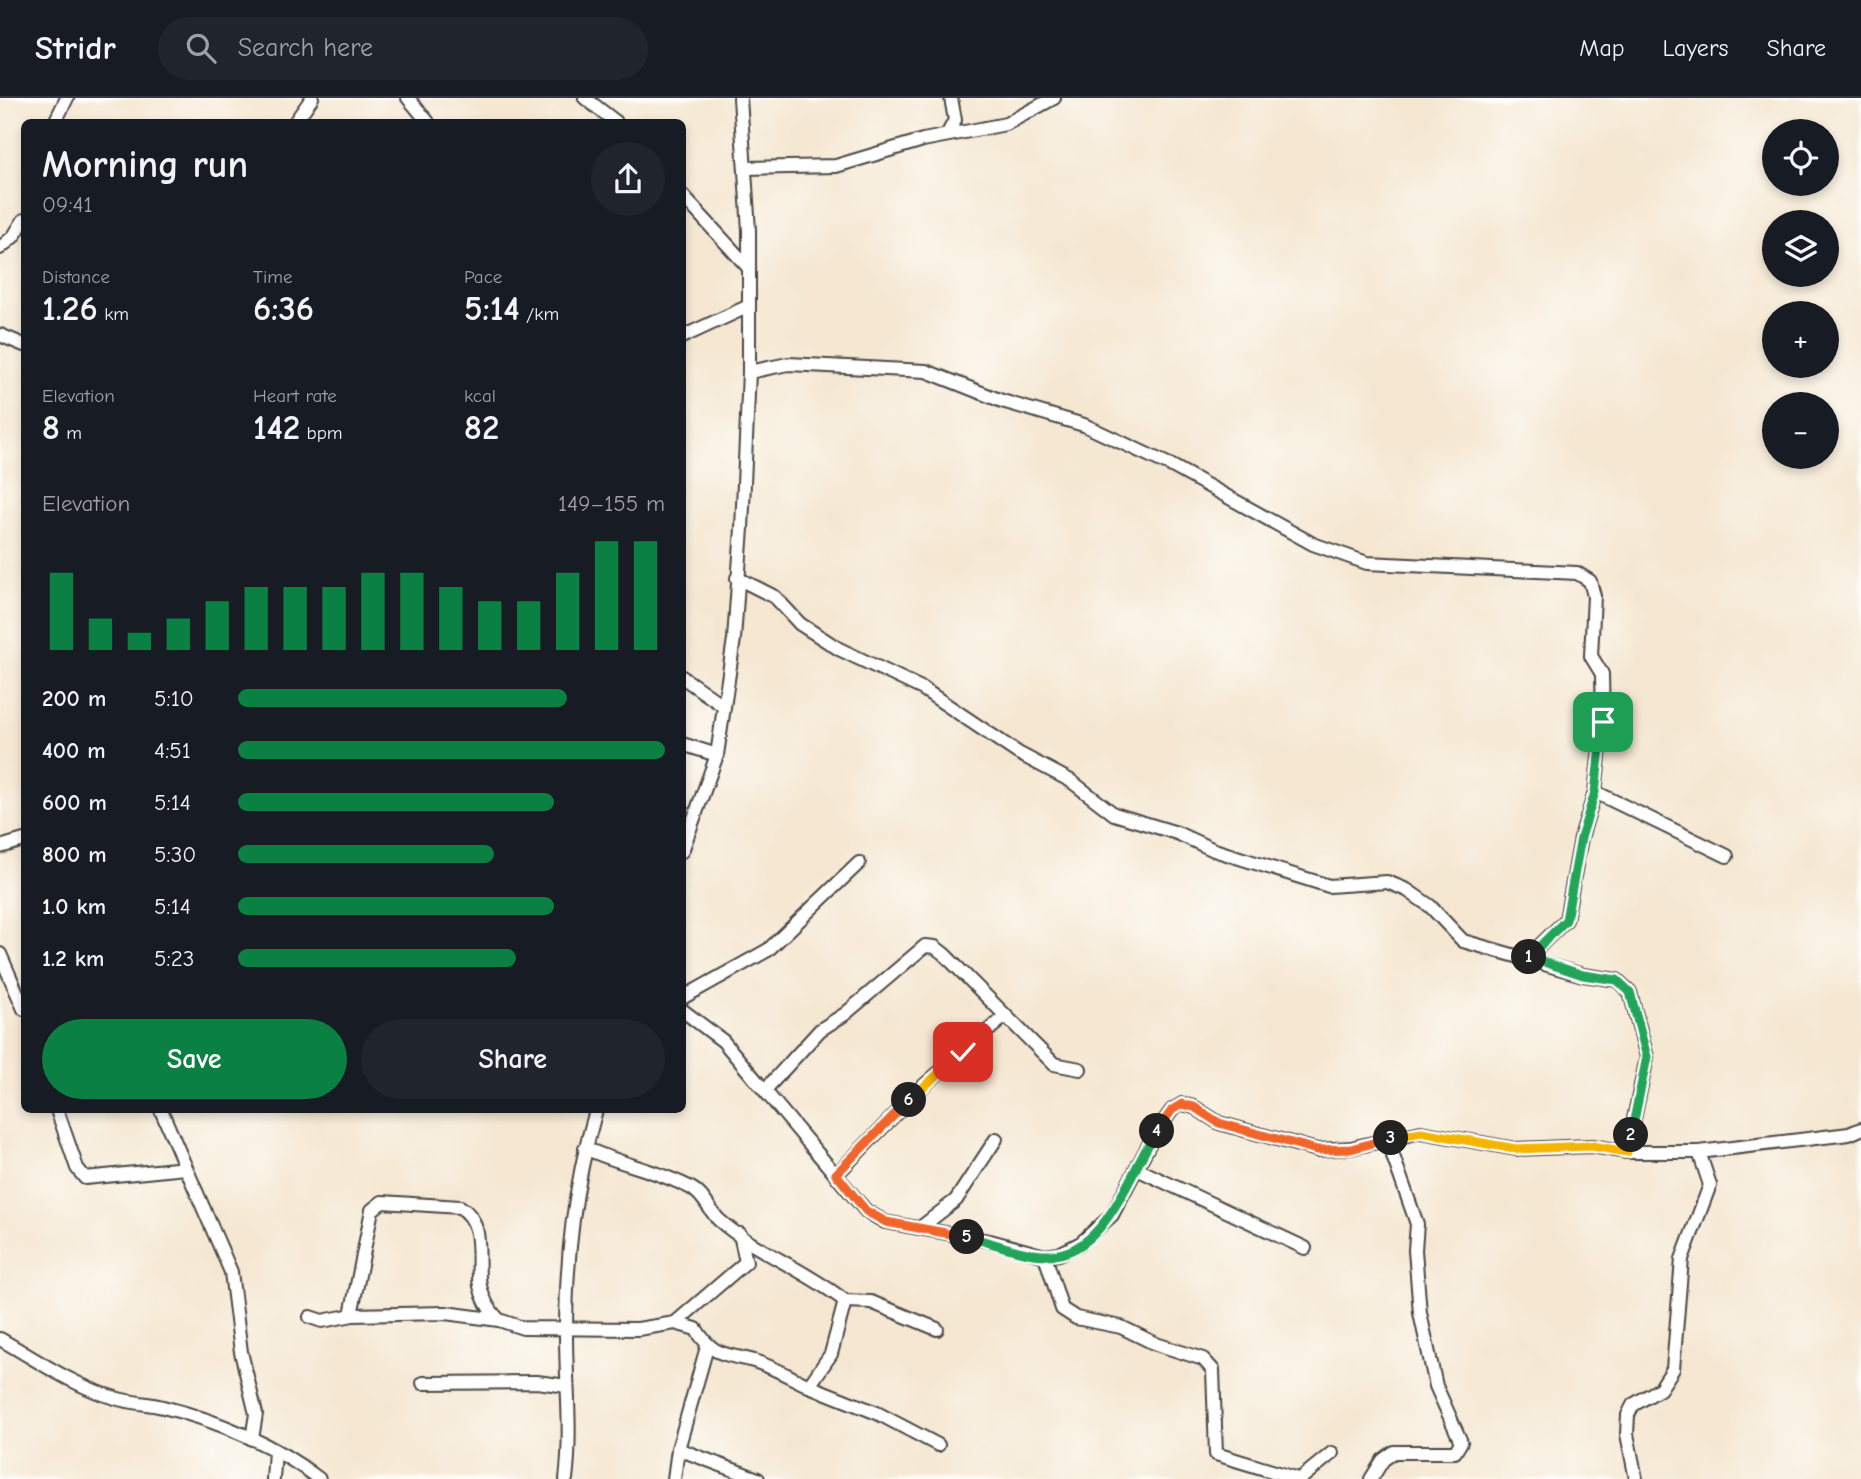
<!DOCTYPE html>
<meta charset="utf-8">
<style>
body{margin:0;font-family:"Comic Neue",sans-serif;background:#20242c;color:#f1f3f6;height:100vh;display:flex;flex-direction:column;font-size:26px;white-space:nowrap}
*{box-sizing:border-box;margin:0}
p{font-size:23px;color:#9ea1a6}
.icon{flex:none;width:38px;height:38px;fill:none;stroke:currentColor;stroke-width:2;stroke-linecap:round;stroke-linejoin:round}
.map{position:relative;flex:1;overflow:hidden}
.side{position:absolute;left:21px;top:21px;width:665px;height:994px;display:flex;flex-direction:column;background:#171b24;border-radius:10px;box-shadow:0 4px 10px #0003}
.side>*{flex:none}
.tools{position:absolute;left:1762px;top:21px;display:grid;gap:14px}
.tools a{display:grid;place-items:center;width:77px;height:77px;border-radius:50%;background:#171b24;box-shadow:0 4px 10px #0003;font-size:35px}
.pin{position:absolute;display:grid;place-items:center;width:60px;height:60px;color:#fff;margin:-30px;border-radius:14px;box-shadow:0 4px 10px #0006}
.km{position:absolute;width:35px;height:35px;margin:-18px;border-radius:50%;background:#222;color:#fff;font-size:19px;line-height:35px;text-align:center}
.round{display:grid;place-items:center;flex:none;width:74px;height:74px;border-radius:37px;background:#20242c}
.summary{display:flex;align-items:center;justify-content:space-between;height:119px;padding:0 21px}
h1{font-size:38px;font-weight:700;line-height:52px}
.metrics{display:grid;grid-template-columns:repeat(3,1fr);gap:10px;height:119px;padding:7px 21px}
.metrics div{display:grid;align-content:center}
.metrics b{font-size:35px;font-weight:700}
.metrics small{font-size:19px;font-weight:400}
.metrics p{font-size:19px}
.chart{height:196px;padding:14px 21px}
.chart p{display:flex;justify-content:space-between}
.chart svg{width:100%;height:126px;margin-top:7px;stroke:#0b8043;stroke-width:6}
.action{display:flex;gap:14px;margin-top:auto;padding:14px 21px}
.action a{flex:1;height:80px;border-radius:42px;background:#0b8043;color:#fff;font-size:28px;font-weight:700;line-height:80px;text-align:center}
.action a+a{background:#20242c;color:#f1f3f6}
ul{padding:0 21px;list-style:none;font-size:23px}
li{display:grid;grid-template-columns:112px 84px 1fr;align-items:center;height:52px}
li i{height:18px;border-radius:9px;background:#0b8043}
header{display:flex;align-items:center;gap:42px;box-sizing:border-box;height:98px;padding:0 35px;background:#171b24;border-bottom:2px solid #363941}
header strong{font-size:33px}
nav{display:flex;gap:38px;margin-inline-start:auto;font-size:24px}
.search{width:490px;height:63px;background:#20242c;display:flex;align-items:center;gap:18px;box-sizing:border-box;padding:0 24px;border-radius:38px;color:#9ea1a6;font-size:26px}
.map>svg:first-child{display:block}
</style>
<header>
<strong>Stridr</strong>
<div class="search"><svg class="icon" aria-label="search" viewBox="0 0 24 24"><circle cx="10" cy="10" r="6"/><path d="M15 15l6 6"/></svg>Search here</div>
<nav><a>Map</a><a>Layers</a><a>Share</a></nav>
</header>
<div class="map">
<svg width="1861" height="1381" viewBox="0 0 1861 1381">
<rect width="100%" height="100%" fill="#fdfcf7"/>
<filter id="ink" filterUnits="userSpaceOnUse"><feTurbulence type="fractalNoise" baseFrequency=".0143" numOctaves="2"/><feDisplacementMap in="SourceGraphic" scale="14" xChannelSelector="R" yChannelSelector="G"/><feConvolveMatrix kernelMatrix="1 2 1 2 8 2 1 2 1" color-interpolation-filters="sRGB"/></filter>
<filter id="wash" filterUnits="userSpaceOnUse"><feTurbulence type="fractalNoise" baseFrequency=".00686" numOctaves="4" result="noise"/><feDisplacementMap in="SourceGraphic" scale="28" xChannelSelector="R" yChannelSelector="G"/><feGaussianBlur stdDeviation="1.57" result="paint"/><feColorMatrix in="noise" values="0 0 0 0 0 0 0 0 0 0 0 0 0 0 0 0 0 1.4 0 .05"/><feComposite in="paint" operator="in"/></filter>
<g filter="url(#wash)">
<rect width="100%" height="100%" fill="#f5e7d1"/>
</g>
<g filter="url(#ink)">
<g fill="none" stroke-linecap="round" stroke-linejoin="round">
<defs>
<g id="minor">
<polyline points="408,0 428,24"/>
<polyline points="585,0 616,24"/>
<polyline points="55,24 67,0"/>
<polyline points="295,24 312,0"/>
<polyline points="947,37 955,22 951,0"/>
<polyline points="745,70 836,68 923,42 1006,26 1054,0"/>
<polyline points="682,97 748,169"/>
<polyline points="0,150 14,138 24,122"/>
<polyline points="0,237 24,247"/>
<polyline points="682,239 749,208"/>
<polyline points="749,274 788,266 926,273 1002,303 1084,327 1172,368 1313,446 1367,465 1577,475 1590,483 1594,498 1591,558 1602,576 1603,624 1595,694 1581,740 1566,822 1528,859"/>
<polyline points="737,480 775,499 800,526 839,551 923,591 1018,655 1071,683 1114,716 1177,735 1214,752 1329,788 1387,784 1407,792 1430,808 1463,843 1583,877 1617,882 1630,894 1647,959 1627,1054"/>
<polyline points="682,579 722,607"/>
<polyline points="682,646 717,657"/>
<polyline points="1595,694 1727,758"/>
<polyline points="0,749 24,742"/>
<polyline points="682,753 717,657 734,541 742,430 749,274 749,132 740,0"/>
<polyline points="0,856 24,911"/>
<polyline points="682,900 768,852 859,765"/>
<polyline points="682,912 723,943 866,1113 885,1124 990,1143 1045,1158 1059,1156 1081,1145 1112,1117 1154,1037 1172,1012 1182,1006 1194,1009 1219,1025 1317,1052 1351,1050 1421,1034 1516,1051 1592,1048 1627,1054 1699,1054 1849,1036 1861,1031"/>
<polyline points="765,992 820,932 845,916 925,848 935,849 944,856 1054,966 1080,971"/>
<polyline points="57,1012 77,1070 85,1080 186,1070"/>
<polyline points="161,1012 231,1174 241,1254 256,1316 252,1341"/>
<path d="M585,1050C619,1066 657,1072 691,1090C703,1096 709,1112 719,1122C754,1153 806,1172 845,1203L831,1256L809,1288L877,1315L938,1347"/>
<polyline points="1137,1071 1305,1150"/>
<polyline points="837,1076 921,990 1004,919"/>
<polyline points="920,1130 956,1102 996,1041"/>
<polyline points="1045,1158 1062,1211 1076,1220 1121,1229 1156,1246 1203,1261 1213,1272 1216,1356 1298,1381"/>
<polyline points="845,1203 871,1204 937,1231"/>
<path d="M351,1217L372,1112L382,1104L460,1109C487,1125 475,1162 480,1188C483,1202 489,1212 499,1222"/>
<path d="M310,1219L322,1223L353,1217L445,1215L499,1222L523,1230L638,1231L675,1225L696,1231C714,1260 725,1255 754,1263C773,1269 792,1280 809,1288"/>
<polyline points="675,1225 746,1164 740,1136"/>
<path d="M0,1241C37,1262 74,1288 115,1300C130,1305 147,1305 163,1309C216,1322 276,1347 319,1381"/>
<polyline points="423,1285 537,1284 567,1288"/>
<polyline points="678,1351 758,1381"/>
<polyline points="273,1381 275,1353"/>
<path d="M566,1381C572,1333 566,1286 566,1237C566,1158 574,1088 596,1012"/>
<polyline points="674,1381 678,1351 707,1249"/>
<polyline points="1300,1381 1332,1355"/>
<polyline points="1371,1381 1383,1362 1394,1354 1455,1354 1461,1344 1436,1288 1420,1215 1415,1152 1417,1126 1387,1041"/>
<polyline points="1636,1381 1627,1336 1628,1317 1633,1307 1660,1291 1673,1271 1682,1161 1710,1087 1699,1054"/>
</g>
</defs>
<use href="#minor" stroke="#494744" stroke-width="16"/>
<use href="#minor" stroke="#fff" stroke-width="12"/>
</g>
</g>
<g fill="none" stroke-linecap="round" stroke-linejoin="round" filter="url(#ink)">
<defs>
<polyline id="split-1" points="1529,859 1566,822 1581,740 1595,694 1603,624"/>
<polyline id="split-2" points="1529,859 1583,877 1617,882 1630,894 1647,959 1631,1037"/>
<polyline id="split-3" points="1391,1040 1421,1034 1516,1051 1592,1048 1627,1054 1631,1037"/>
<polyline id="split-4" points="1157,1033 1172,1012 1182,1006 1194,1009 1219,1025 1317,1052 1351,1051 1391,1040"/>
<path id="split-5" d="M967,1139C993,1144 1021,1157 1047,1157C1106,1159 1131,1070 1157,1033"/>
<polyline id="split-6" points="909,1002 836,1076 866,1113 886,1124 967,1139"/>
<polyline id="split-7" points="909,1002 963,954"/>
</defs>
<use href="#split-1" stroke="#fff" stroke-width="14"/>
<use href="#split-2" stroke="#fff" stroke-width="14"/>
<use href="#split-3" stroke="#fff" stroke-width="14"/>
<use href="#split-4" stroke="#fff" stroke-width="14"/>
<use href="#split-5" stroke="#fff" stroke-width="14"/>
<use href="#split-6" stroke="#fff" stroke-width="14"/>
<use href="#split-7" stroke="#fff" stroke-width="14"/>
<use href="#split-1" stroke="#22a559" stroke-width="9"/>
<use href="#split-2" stroke="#22a559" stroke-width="9"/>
<use href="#split-3" stroke="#f5b400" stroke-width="9"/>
<use href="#split-4" stroke="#f0652b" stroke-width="9"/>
<use href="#split-5" stroke="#22a559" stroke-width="9"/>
<use href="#split-6" stroke="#f0652b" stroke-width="9"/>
<use href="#split-7" stroke="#f5b400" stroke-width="9"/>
</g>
</svg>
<div class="tools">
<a><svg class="icon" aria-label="locate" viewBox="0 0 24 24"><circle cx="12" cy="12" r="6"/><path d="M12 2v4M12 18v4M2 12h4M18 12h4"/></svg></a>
<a><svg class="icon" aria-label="layers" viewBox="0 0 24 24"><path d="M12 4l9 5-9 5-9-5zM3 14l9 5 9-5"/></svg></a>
<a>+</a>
<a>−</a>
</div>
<div class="pin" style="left:1603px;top:624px;background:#1e9e55"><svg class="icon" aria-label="arrive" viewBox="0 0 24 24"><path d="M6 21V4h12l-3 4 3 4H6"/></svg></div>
<div class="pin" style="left:963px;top:954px;background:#d93025"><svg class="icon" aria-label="check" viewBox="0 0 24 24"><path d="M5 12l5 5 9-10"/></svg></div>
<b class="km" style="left:1529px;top:859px">1</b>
<b class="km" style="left:1631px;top:1037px">2</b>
<b class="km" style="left:1391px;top:1040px">3</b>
<b class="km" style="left:1157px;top:1033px">4</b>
<b class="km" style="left:967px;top:1139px">5</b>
<b class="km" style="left:909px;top:1002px">6</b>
<section class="side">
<div class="summary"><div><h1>Morning run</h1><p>09:41</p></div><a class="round"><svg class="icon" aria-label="share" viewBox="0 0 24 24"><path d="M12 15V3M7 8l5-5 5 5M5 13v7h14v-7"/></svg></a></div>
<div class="metrics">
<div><p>Distance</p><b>1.26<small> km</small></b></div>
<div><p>Time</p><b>6:36</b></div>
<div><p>Pace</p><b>5:14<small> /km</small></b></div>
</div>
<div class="metrics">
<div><p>Elevation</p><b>8<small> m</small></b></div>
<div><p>Heart rate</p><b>142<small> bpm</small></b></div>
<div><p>kcal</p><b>82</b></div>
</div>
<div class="chart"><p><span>Elevation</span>149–155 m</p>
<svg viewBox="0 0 160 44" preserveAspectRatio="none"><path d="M5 44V17M15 44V33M25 44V38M35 44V33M45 44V27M55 44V22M65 44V22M75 44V22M85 44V17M95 44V17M105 44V22M115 44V27M125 44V27M135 44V17M145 44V6M155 44V6"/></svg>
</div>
<ul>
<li><b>200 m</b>5:10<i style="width:77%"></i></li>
<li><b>400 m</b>4:51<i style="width:100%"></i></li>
<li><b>600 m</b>5:14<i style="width:74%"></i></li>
<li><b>800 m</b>5:30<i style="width:60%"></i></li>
<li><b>1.0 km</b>5:14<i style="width:74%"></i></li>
<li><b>1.2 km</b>5:23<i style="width:65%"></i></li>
</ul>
<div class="action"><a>Save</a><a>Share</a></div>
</section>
</div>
